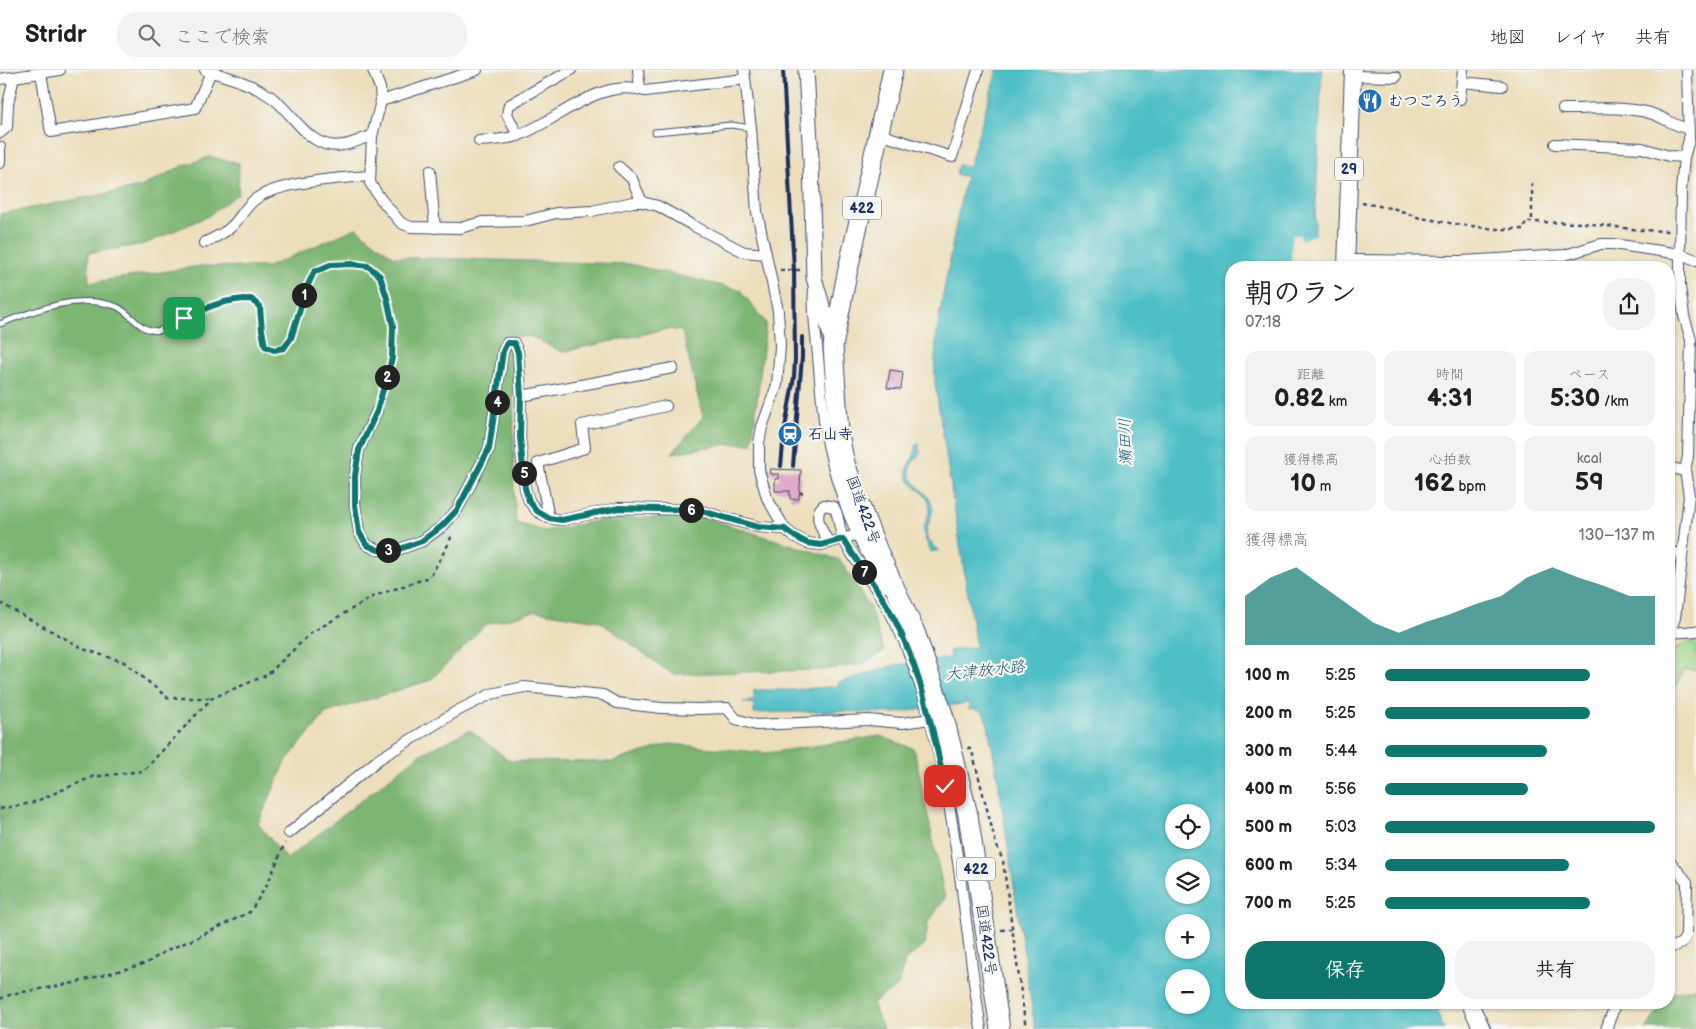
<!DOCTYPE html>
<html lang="ja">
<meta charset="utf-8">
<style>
body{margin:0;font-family:"Balsamiq Sans","Klee One",sans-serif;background:#f2f2f2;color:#202124;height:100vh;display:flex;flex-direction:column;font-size:19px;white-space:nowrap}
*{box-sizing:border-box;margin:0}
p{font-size:16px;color:#757577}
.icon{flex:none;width:28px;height:28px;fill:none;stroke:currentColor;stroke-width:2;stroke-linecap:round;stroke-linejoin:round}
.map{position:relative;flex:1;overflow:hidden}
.sheet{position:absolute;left:1225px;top:191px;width:450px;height:748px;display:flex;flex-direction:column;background:#fff;border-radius:20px;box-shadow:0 1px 4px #0004}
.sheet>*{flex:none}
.controls{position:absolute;left:1165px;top:734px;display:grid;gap:10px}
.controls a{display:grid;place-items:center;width:45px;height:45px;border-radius:50%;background:#fff;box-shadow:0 1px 4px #0004;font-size:25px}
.pin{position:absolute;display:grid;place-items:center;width:42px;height:42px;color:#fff;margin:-21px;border-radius:10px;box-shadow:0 2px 8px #0006}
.km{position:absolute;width:25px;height:25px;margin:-12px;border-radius:50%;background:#222;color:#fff;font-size:14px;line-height:25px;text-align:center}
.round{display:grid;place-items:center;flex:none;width:52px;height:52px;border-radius:20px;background:#f2f2f2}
.overview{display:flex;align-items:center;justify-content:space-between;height:85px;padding:0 20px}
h1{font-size:28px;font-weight:700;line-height:38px}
.metrics{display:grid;grid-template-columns:repeat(3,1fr);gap:8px;height:85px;padding:5px 20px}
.metrics div{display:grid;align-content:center;border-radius:12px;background:#f2f2f2;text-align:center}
.metrics b{font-size:25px;font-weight:700}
.metrics small{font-size:14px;font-weight:400}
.metrics p{font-size:14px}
.chart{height:140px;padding:10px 20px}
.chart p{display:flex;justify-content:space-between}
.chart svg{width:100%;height:90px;margin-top:5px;fill:#0f766e;opacity:.7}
.primary-button{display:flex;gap:10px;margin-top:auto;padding:10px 20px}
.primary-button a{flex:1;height:58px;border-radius:20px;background:#0f766e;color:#fff;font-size:20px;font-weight:700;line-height:58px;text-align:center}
.primary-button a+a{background:#f2f2f2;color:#202124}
ul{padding:0 20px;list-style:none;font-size:16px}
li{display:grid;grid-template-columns:80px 60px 1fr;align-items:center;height:38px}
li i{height:12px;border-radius:6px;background:#0f766e}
header{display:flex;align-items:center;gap:30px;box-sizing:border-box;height:70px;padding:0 25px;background:#fff;border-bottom:1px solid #e0e0e0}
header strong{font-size:24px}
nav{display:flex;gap:28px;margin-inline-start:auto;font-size:18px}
.search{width:350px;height:45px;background:#f2f2f2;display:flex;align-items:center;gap:12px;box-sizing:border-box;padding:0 18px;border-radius:20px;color:#757577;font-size:19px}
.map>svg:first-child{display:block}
</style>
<header>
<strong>Stridr</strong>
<div class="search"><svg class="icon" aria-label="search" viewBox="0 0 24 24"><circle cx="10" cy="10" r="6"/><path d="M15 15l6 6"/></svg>ここで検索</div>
<nav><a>地図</a><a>レイヤ</a><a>共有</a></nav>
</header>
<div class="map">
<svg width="1696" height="959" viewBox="0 0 1696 959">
<rect width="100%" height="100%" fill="#f6f6f2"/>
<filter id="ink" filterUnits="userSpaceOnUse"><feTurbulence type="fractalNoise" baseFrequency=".02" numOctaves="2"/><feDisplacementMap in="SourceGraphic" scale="10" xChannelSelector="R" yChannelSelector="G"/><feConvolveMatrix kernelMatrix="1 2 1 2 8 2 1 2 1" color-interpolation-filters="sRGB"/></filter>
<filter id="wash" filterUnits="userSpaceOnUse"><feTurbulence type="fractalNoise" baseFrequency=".0096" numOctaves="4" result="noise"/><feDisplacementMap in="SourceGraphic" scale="20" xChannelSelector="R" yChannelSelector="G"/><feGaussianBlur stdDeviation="1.12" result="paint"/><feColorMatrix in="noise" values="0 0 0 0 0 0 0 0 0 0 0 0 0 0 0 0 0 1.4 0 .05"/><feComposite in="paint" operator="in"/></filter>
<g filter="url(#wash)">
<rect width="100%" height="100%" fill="#ecdebb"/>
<polygon fill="#9cd385" stroke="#5c8172" points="1686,572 1696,572 1696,600 1684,600 1676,615 1669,612 1669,584"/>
<g fill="#7db572" stroke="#4c7268">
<polygon points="210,87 239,93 238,124 208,146 145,174 88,183 89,213 201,196 268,197 356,158 394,187 629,194 740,220 766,253 752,374 728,374 672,383 703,347 682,261 667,259 562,282 530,266 513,267 514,425 516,453 545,461 608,449 699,446 840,490 870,538 884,581 863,594 822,600 672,604 599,551 536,541 485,555 431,610 326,643 286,691 258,754 287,789 419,685 470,660 510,691 611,692 670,674 767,683 880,666 914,679 945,828 928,853 925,875 905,890 898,916 872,933 883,959 0,959 0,144 141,117 182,96"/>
<polygon points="1696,917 1696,959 1646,959 1663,933 1669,932 1669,924"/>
</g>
<g fill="#50bfc6" stroke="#367792" fill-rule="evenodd">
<path d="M997,0H1322L1313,197L1231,198V932L1433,933L1444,959H1035L998,709L987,651L983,642L975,639L969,640V633L894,643L841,641L754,643V634L743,632L754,631V620H792L838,616V613L895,595L950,588L949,581L976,577L935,314C933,276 940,241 947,204C953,172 958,139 966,107L956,104L958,95L969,97ZM1174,742H1201V770H1174ZM1174,798H1201V825H1174ZM1174,852H1201V880H1174ZM1174,908H1201V935H1174Z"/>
<path d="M919,374L920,383C917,389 908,395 910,403C912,416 929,422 932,435C935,455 913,462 939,480L930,482C928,474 924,467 924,459C925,449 933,441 928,430C923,419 907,415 907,403C906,391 917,389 916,375Z"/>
</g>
<polygon fill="#ecdebb" points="1316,164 1314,197 1300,190 1300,196 1291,195 1292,165 1300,165 1301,170"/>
<g id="blocks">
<g fill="#db97bc">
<polygon points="890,300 903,302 901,319 887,318"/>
<polygon points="770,399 801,400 799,429 790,429 790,421 775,421 775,409 779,409 779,404 771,404"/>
</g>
</g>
</g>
<g filter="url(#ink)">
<use href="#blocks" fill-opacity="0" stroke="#3a496c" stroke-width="1"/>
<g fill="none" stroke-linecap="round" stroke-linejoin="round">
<defs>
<g id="lane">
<polyline points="655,62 731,55 751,58"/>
<path d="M0,254C36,240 77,223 115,236C132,242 140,265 161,260C168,259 175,253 181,249C204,238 225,229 251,229L260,237L265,276L273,280L283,278L291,268L307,217L314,202L330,195L352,194L368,196L380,206L387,228L393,256L392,288L377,341"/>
</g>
<g id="street">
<path d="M205,0C228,7 257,15 275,30C296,47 311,81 343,75C353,74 362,68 372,66L381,31L477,0"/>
<polyline points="373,0 380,18 381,31"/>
<polyline points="638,0 640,20"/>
<polyline points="744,0 751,58 757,142 778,241 780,276 777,315 762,357 759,373 759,400 767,428 785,459 794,466 807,473 821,475 870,461"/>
<polyline points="41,3 51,62 195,38 211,2"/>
<polyline points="1353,6 1396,7"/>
<polyline points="0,9 60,0"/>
<polyline points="1462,12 1502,16"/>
<polyline points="1460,29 1463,0"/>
<path d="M1563,39C1590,39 1620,36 1646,42C1661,45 1673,56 1689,59"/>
<polyline points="0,63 7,57 8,34 14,7"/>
<polyline points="879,64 952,87 978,0"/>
<polyline points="372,66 370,113 380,128 401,153 411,157 460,158 482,152 525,151 556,143 592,141 633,132 642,132 658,136 692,155 744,182 766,184"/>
<polyline points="518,66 507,44 509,35 571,0"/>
<path d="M479,71C491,70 505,70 517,66C558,51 598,7 645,21L745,9"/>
<polyline points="1555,74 1642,78 1669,86 1684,87"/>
<polyline points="0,77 0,93"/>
<polyline points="619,97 632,109 642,132"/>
<polyline points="430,101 435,158"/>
<path d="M204,173C213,168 224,164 231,157C241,148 245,136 257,128C280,112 341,108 370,106"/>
<polyline points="1346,190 1462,191 1565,185 1601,174 1613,174 1680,184 1696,190"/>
<path d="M814,218C812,240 816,263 818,286C820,310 822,334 825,358C832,402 849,453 871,491C875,500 880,510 886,517"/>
<polyline points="521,326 673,298"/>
<polyline points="377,341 359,379 355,406 355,435 359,462 367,475 378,480 397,480 422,471 443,456 457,440 489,379 503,281 507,273 514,273 518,282 521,326 520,367 525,418 529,431 537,441 549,448 562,450 619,438 698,440 758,457 785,459"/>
<polyline points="1669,397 1680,400 1685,400"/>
<polyline points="549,448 538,393 585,378 582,355 666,336"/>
<path d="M829,473C823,462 811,444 824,435L834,437C840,447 838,459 844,470C855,492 872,511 885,533C894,549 903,567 909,584C955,703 961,834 981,959"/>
<polyline points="1669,483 1682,483"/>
<polyline points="1669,564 1675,548 1689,426 1685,400 1688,387 1691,270 1684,246 1680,217 1680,184 1681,121 1684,87 1689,70 1687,0"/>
<polyline points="1669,566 1670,563 1696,561"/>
<polyline points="289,763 379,689 457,641 491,624 524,617 603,625 617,633 662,638 699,639 727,638 736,649 756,655 868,650 902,653 944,647"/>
<polyline points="1669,790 1687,812 1686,866 1682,873 1669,878"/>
<polyline points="1606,959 1613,941 1614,932"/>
</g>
<polyline id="secondary" points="806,0 811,89 814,208 833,273"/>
<g id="primary">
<polyline points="1346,198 1353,0"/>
<polyline points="1469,932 1482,959"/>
</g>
<polyline id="highway" points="893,0 847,204 833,276 839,364 844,390 857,428 877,479 915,562 944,647 968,745 1000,959"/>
</defs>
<use href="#lane" stroke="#3a496c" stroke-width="7"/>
<use href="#street" stroke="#3a496c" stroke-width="12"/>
<use href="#secondary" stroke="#3a496c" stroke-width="17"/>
<use href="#primary" stroke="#3a496c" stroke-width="18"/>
<use href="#highway" stroke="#3a496c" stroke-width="21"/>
<g stroke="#3a496c" stroke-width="2.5" stroke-dasharray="4 4" stroke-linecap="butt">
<polyline points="1532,113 1532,152"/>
<polyline points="1362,133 1396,139 1416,147 1455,154 1496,159 1525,159 1525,152 1532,152 1585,153 1640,160 1669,161"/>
<polyline points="780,200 800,200"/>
<polyline points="799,423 805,423"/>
<polyline points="0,533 86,580 124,592 168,628 211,628"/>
<polyline points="968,677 972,681 996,774 1003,791 1026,959"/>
<polyline points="0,739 32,733 92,707 143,701 212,628 267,605 311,563 374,526 430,507 449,473 452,464"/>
<polyline points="1001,860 1012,859"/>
<polyline points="0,929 12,924 74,913 147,893 167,880 192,870 250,842 268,813 285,773"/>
</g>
<use href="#lane" stroke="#fff" stroke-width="5"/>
<use href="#street" stroke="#fff" stroke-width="10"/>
<use href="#secondary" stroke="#fff" stroke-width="15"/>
<use href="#primary" stroke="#fff" stroke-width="16"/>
<use href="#highway" stroke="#fff" stroke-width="19"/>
<g stroke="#1b2f5e" stroke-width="4">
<polyline points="781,396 784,363 794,307 795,289 794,200 783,0"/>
<polyline points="793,396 802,287 802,267"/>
</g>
</g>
</g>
<g fill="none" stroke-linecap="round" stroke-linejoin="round" filter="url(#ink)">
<defs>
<path id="route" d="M184,248C208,237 224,229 251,229L260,237L262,260L265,276L274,280L284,278L291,268L307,217L314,202L330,195L352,194L368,196L380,206L387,228L393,256L392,288L377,341L359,380L355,406V435L359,462L367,475L378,480H397L422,471L442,456L457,440L489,379L503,281L507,273H514L518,282L521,326L520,367L525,418L529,431L537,441L549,448L562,450L619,438L698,440L758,457L785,459L794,466L807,473L821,475L843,469C856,490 872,511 885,532C918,588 932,654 945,716"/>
</defs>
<use href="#route" stroke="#fff" stroke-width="10"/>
<use href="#route" stroke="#0f766e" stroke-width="6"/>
</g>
<defs>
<symbol id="restaurant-disc" viewBox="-11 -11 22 22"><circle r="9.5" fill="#1f6fb2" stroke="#f6f6f2"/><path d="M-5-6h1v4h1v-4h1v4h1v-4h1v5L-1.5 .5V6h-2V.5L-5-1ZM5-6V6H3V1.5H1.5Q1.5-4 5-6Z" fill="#fff"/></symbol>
<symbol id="station-disc" viewBox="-11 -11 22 22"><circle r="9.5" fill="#1f6fb2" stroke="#f6f6f2"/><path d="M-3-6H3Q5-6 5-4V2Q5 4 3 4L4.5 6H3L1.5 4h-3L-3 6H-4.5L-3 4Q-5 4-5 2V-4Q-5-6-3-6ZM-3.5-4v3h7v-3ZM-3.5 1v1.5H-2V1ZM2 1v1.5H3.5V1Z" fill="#fff"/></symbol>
</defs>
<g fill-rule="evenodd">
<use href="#restaurant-disc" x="1356" y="17" width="28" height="28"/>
<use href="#station-disc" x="776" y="350" width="28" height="28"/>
</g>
<g text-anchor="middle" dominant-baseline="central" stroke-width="4.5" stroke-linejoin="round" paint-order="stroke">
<g fill="#f6f6f2" stroke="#5d6b8a" stroke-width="1">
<rect x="1335" y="87.5" width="28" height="23" rx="4"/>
<rect x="843" y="126.5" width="38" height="23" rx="4"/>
<rect x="957" y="787.5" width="38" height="23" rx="4"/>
</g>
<g font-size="14" font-weight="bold" fill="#1b2f5e">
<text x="1349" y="99">29</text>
<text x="862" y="138">422</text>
<text x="976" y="799">422</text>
</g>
<g font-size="15" font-weight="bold" fill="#1b2f5e" stroke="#f6f6f2" text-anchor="start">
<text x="1388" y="31">むつごろう</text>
<text x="808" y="364">石山寺</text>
</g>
<g font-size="15" fill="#1b2f5e" stroke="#f6f6f2">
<text transform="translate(863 440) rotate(70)">国道422号</text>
<text transform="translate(986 870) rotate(82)">国道422号</text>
</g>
<g font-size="16" font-style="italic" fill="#2b5a7d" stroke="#f6f6f2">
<text transform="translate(1126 372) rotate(-92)">瀬田川</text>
<text transform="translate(985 601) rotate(-6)">大津放水路</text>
</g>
</g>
</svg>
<div class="controls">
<a><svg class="icon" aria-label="locate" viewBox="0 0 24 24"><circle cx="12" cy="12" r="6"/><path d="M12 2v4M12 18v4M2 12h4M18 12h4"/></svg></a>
<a><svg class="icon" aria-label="layers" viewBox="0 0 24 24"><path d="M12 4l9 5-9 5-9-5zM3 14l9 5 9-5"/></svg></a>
<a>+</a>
<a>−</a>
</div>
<div class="pin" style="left:184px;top:248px;background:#1e9e55"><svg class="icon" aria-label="arrive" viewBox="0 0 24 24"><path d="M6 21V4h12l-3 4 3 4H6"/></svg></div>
<div class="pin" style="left:945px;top:716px;background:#d93025"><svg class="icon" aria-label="check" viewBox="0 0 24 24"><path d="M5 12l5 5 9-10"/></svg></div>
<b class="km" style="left:304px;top:225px">1</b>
<b class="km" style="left:387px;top:307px">2</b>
<b class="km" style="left:388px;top:480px">3</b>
<b class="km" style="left:497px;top:332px">4</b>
<b class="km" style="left:524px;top:403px">5</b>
<b class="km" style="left:691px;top:440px">6</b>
<b class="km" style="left:864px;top:502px">7</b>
<section class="sheet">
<div class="overview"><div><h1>朝のラン</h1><p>07:18</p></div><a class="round"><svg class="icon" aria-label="share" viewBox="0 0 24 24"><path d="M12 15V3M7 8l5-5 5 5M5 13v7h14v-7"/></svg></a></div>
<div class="metrics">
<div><p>距離</p><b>0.82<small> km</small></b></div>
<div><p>時間</p><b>4:31</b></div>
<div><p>ペース</p><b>5:30<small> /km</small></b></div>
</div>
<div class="metrics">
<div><p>獲得標高</p><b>10<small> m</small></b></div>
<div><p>心拍数</p><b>162<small> bpm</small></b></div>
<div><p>kcal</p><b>59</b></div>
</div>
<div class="chart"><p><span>獲得標高</span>130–137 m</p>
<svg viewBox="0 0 160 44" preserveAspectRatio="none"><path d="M0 44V20L10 11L20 6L30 15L40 24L50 33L60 38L70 33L80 29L90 24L100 20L110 11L120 6L130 11L140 15L150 20L160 20V44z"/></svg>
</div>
<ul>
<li><b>100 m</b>5:25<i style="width:76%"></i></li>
<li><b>200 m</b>5:25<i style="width:76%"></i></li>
<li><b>300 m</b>5:44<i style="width:60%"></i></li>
<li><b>400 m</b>5:56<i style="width:53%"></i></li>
<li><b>500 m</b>5:03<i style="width:100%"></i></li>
<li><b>600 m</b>5:34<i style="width:68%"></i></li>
<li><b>700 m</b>5:25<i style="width:76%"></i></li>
</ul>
<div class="primary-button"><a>保存</a><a>共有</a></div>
</section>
</div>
